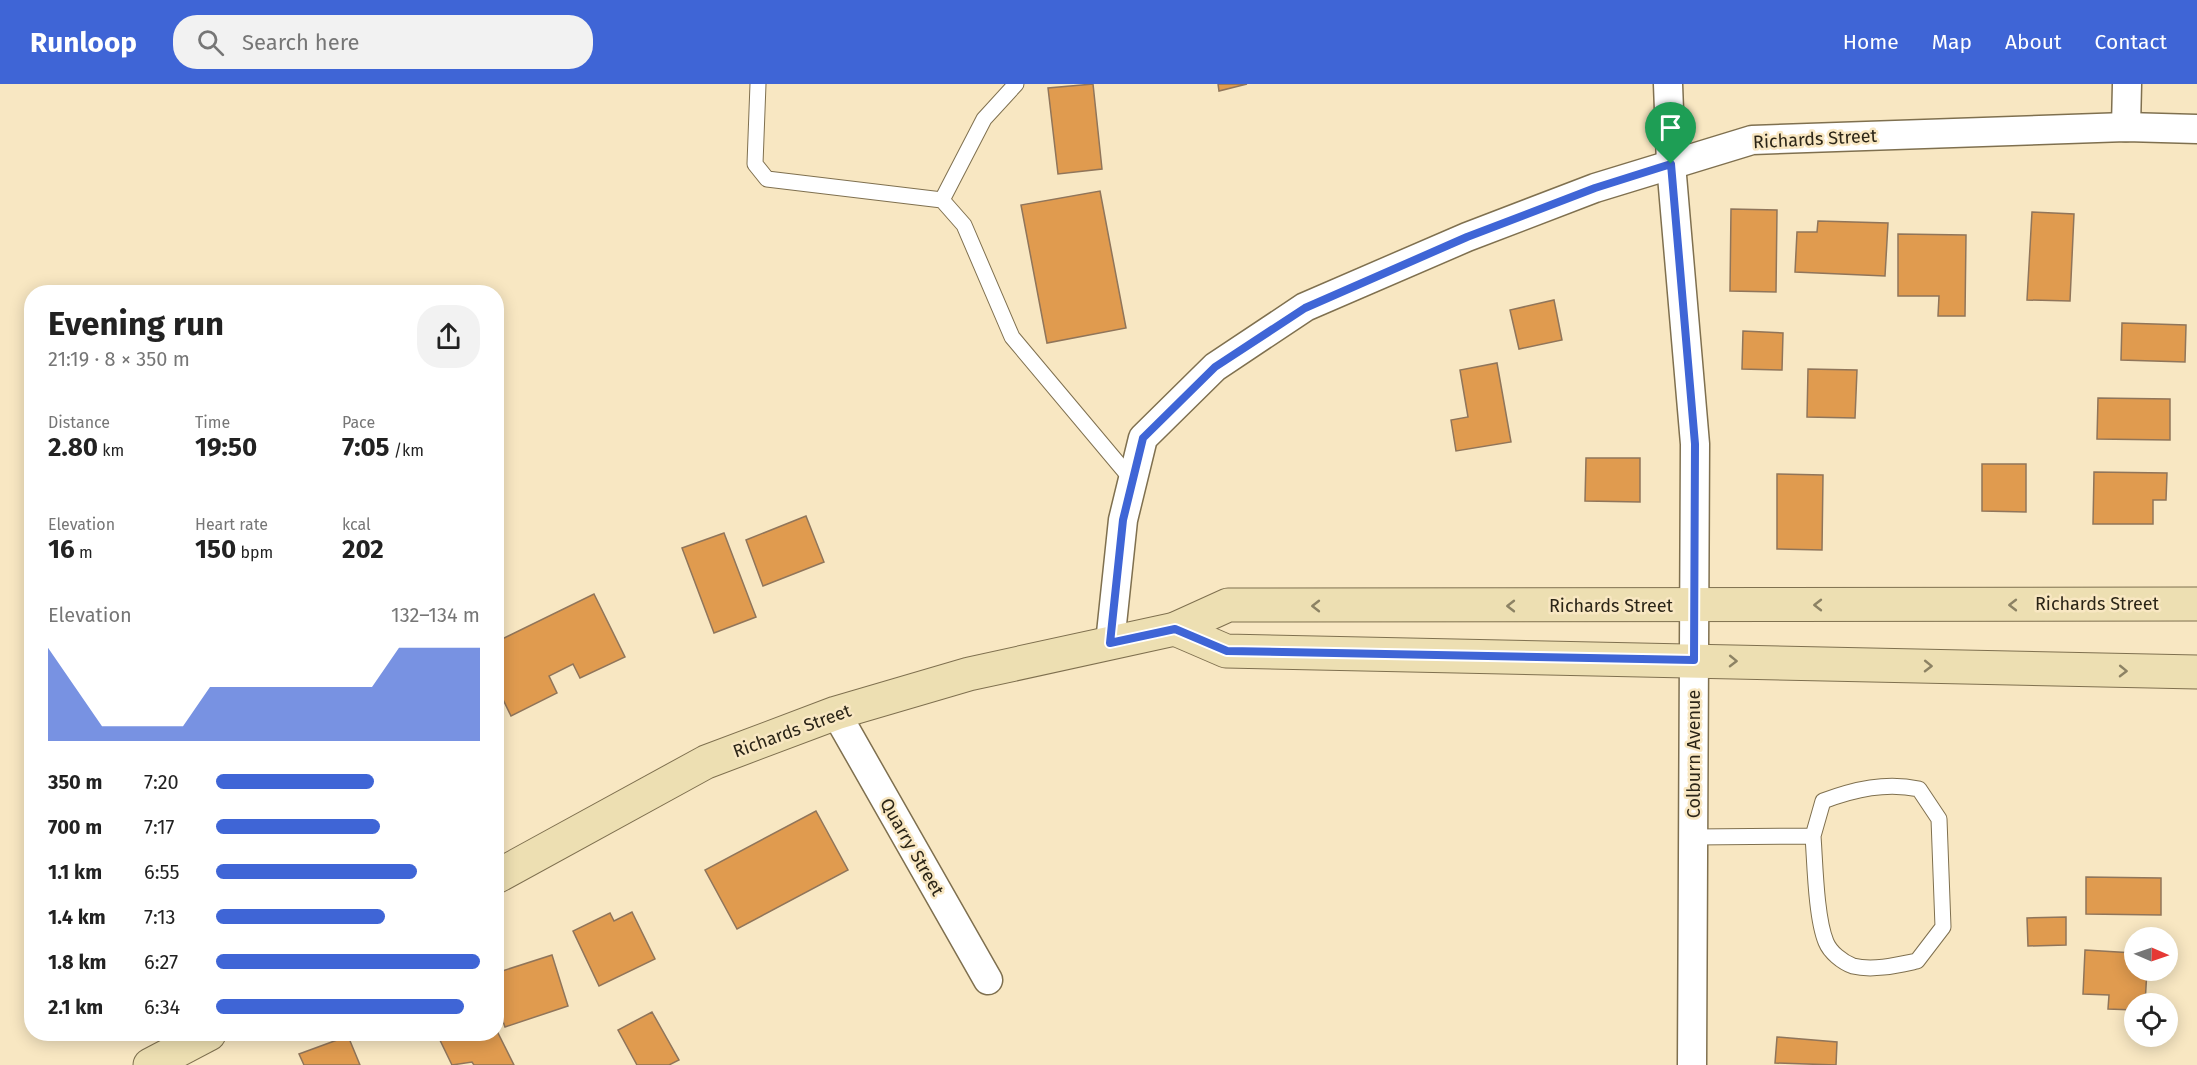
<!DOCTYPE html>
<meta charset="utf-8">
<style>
body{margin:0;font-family:"Fira Sans",sans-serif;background:#f2f2f2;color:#222;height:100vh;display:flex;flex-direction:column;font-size:22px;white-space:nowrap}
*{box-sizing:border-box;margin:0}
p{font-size:20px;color:#767676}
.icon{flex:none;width:33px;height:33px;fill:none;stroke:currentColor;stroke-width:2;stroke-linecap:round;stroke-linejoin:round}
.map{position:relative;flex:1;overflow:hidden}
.details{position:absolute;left:24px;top:201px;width:480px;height:756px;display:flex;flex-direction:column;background:#fff;border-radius:24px;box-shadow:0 3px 15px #0003}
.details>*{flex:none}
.needle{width:39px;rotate:92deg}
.buttons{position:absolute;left:2124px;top:843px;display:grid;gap:12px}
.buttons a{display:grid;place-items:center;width:54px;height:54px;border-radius:50%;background:#fff;box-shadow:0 3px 15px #0003;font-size:30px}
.pin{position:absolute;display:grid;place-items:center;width:51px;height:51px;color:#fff;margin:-62px -26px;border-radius:50% 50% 50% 0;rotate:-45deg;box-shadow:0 0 6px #0007}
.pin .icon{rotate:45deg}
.round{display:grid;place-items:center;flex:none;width:63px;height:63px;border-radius:24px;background:#f2f2f2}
.summary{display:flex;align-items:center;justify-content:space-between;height:102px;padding:0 24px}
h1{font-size:33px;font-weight:700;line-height:45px}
.stats{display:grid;grid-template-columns:repeat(3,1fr);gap:9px;height:102px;padding:6px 24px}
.stats div{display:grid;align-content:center}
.stats b{font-size:26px;font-weight:700}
.stats small{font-size:16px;font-weight:400}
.stats p{font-size:16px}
.chart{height:168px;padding:12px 24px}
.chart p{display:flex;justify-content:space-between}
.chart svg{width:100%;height:108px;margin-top:6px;fill:#3f65d6;opacity:.7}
ul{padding:0 24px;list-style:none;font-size:20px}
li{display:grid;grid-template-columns:96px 72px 1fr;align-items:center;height:45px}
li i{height:15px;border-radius:8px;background:#3f65d6}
header{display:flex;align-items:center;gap:36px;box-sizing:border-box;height:84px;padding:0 30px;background:#3f65d6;color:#fff}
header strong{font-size:28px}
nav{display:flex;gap:33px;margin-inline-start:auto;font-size:21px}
.search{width:420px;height:54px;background:#f2f2f2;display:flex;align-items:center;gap:15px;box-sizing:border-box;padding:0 21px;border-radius:24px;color:#767676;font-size:22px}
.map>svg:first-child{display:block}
</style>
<header>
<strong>Runloop</strong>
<div class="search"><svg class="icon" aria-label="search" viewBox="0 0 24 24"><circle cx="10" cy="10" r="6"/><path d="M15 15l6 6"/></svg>Search here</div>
<nav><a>Home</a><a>Map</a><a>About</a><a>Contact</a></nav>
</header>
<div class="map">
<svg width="2197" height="981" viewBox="0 0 2197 981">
<rect width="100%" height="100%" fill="#f8e7c2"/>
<g fill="#e09b4f" stroke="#90755a" stroke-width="1.5">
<polygon points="1093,0 1102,85 1058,90 1048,4"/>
<polygon points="1218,0 1247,0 1219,7"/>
<polygon points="1100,107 1126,244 1047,259 1021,121"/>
<polygon points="1731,125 1777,126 1776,208 1730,207"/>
<polygon points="2032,128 2074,130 2070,217 2027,216"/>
<polygon points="1818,137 1888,139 1885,192 1795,188 1797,148 1817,148"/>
<polygon points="1898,150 1966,151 1965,232 1938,232 1939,212 1898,212"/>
<polygon points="1554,216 1562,256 1519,265 1510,226"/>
<polygon points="2122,239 2186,241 2185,278 2121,276"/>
<polygon points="1743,247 1783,249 1782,286 1742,285"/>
<polygon points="1497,279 1511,358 1456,367 1451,336 1468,333 1460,286"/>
<polygon points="1808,285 1857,286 1855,334 1807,333"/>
<polygon points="2098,314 2170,315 2170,356 2097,355"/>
<polygon points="1586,374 1640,374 1640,418 1585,417"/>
<polygon points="1982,380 2026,380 2026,428 1982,427"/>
<polygon points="2094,388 2167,389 2166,416 2153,416 2153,440 2093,440"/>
<polygon points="1777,390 1823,391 1822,466 1777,465"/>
<polygon points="806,432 824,478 763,502 746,456"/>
<polygon points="724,449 756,533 714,549 682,464"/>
<polygon points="594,510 625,573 580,594 573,580 549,592 557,609 511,632 496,601 496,558"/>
<polygon points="816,727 848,786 737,845 705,786"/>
<polygon points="2086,793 2161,794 2161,831 2086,830"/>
<polygon points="632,828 655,875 599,902 573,847 610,829 614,837"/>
<polygon points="2066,833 2066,861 2028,862 2027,834"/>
<polygon points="2085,866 2134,869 2134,886 2147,886 2145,920 2134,920 2134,926 2108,925 2109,911 2083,910"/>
<polygon points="552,871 568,922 505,943 496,917 496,889"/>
<polygon points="652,928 679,976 669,981 637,981 618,946"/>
<polygon points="496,945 514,981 474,981 472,978 452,981 437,950 496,950"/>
<polygon points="348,952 360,981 304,981 299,970"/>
<polygon points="1777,953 1837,958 1836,981 1775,979"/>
</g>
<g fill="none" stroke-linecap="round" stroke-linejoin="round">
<defs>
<g id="lane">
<polyline points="758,0 755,80 767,95 942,116 964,141 1012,253 1132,396"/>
<polyline points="942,116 984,35 1016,0"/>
<path d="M1694,753L1813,752L1823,717C1855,705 1886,698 1919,705L1939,735L1943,843L1917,877C1898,881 1873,887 1853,882C1842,878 1830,868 1826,858C1816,834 1815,779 1813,752"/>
</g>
<g id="street">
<polyline points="1668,0 1671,80 1695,360 1692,981"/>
<polyline points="2126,43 2127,0"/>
<polyline points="1110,559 1123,436 1143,354 1215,283 1305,223 1467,153 1595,104 1752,56 2126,43 2197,45"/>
<polyline points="836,629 988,896"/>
</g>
<g id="secondary">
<polyline points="1175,545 1226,567 2197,588"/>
<polyline points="496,793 706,678 836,629 969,590 1175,545 1228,521 2197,520"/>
<polyline points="150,981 209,950"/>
</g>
</defs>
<use href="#lane" stroke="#7f704f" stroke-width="17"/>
<use href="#street" stroke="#7f704f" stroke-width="31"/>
<use href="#secondary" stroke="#7f704f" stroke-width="35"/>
<use href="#lane" stroke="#fff" stroke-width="15"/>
<use href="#street" stroke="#fff" stroke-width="28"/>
<use href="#secondary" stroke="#eddfb2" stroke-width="33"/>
</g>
<defs><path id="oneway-chevron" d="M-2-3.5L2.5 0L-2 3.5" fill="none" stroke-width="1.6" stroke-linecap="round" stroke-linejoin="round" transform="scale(1.5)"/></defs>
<g stroke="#8c8264">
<use href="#oneway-chevron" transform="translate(1818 521) rotate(180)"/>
<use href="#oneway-chevron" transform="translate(2013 521) rotate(180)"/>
<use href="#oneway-chevron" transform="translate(1316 522) rotate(-180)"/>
<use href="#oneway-chevron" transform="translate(1511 522) rotate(-180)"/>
<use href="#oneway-chevron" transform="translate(1733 577) rotate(1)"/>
<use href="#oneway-chevron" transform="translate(1928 582) rotate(1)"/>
<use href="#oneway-chevron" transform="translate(2123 587) rotate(1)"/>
</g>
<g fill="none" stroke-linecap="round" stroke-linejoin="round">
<defs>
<polygon id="route" points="1671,80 1695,360 1694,576 1227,567 1175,545 1110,559 1123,436 1143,354 1215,283 1305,224 1467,153 1595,104"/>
</defs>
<use href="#route" stroke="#fff" stroke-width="12"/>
<use href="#route" stroke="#3f65d6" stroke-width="8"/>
</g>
<g text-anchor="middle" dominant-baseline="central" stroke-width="5" stroke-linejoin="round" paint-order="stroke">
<g font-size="18" fill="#2b2517" stroke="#f8e7c2">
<text transform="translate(1815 55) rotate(-3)">Richards Street</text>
<text x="2097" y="520">Richards Street</text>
<text x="1611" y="522">Richards Street</text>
<text transform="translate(792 647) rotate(-20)">Richards Street</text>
<text transform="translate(1694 670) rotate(-90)">Colburn Avenue</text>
<text transform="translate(912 763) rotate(60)">Quarry Street</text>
</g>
</g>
</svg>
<div class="buttons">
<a><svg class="needle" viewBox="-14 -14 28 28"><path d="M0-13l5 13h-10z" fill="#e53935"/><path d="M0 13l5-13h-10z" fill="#767676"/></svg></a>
<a><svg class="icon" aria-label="locate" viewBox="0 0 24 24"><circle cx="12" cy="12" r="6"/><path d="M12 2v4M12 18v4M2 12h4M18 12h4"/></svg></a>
</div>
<div class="pin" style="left:1671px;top:80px;background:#1e9e55"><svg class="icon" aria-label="arrive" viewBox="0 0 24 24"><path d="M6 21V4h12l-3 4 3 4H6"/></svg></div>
<section class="details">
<div class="summary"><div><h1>Evening run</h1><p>21:19 · 8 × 350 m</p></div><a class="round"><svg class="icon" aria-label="share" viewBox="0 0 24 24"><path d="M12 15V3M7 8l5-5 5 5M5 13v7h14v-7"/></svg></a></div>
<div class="stats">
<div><p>Distance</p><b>2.80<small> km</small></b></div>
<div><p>Time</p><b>19:50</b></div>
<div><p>Pace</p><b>7:05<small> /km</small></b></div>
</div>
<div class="stats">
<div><p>Elevation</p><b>16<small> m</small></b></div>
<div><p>Heart rate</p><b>150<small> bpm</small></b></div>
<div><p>kcal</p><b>202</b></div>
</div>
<div class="chart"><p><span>Elevation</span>132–134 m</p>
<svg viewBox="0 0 160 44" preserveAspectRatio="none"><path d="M0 44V6L10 22L20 38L30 38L40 38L50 38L60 22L70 22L80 22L90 22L100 22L110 22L120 22L130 6L140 6L150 6L160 6V44z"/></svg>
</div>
<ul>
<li><b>350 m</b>7:20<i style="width:60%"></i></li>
<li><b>700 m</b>7:17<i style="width:62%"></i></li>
<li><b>1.1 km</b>6:55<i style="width:76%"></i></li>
<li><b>1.4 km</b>7:13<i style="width:64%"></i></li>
<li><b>1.8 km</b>6:27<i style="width:100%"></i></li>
<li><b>2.1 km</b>6:34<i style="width:94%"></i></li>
</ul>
</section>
</div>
